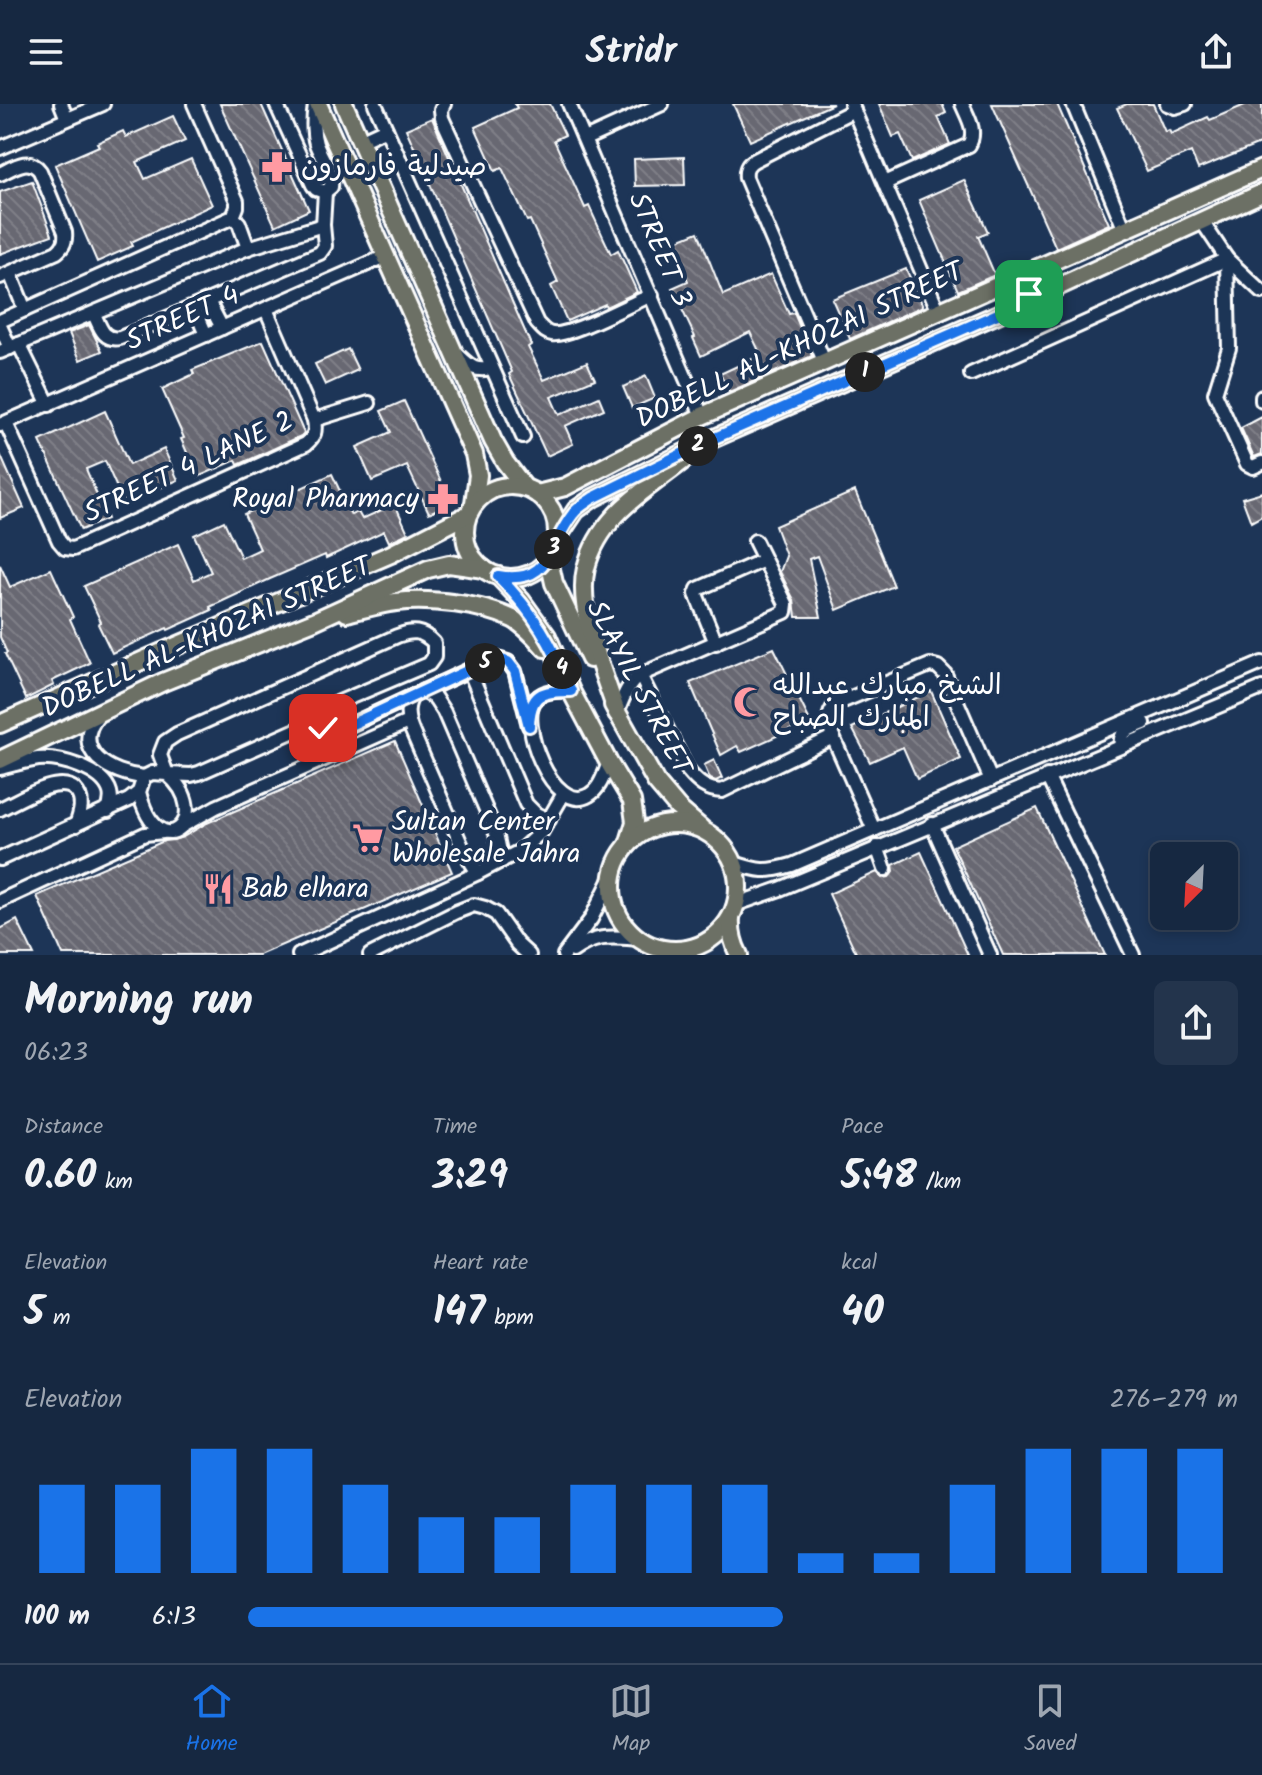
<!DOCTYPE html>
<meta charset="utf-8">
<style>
body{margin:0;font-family:Kalam,"Playpen Sans Arabic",sans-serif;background:#23344c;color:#f1f3f6;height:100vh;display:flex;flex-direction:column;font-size:30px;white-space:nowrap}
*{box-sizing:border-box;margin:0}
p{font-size:26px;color:#9ea6b1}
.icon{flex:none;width:44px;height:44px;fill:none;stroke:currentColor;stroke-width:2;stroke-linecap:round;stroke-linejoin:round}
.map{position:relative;height:851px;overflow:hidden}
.panel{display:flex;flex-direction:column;background:#162841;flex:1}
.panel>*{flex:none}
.needle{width:52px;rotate:204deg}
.controls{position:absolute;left:1150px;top:738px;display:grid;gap:16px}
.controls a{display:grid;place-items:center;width:88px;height:88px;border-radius:12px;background:#162841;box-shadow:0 4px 12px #0003,0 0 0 2px #35445a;font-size:40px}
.pin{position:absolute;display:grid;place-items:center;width:68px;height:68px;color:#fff;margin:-34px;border-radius:16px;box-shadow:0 4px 12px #0006}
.km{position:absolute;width:40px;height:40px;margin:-20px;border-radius:50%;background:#222;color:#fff;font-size:22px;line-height:40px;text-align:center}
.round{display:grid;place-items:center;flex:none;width:84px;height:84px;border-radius:12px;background:#23344c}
.overview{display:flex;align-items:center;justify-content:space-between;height:136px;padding:0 24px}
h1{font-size:44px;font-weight:700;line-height:60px}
.metrics{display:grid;grid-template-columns:repeat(3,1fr);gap:12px;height:136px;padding:8px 24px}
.metrics div{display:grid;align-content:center}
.metrics b{font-size:40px;font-weight:700}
.metrics small{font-size:22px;font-weight:400}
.metrics p{font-size:22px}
.chart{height:224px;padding:16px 24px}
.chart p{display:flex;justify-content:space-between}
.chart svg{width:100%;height:144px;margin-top:8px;stroke:#1a73e8;stroke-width:6}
ul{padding:0 24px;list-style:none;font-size:26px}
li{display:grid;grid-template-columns:128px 96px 1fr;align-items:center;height:60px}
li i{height:20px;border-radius:10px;background:#1a73e8}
header{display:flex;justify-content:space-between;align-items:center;height:104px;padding:0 24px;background:#162841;font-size:36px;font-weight:700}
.tabs{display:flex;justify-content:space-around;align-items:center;height:112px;border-top:2px solid #35445a;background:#162841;font-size:22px;color:#9ea6b1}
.tabs a{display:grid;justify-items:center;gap:4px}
.tabs .selected{color:#1a73e8}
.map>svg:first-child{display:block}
</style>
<header><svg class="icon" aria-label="menu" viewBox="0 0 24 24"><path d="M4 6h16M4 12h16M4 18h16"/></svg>Stridr<svg class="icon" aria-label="share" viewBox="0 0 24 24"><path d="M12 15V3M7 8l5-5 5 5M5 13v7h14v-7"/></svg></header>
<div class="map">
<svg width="1262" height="851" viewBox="0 0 1262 851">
<defs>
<pattern id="building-back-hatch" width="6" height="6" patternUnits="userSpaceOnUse" patternTransform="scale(2)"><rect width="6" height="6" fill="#686872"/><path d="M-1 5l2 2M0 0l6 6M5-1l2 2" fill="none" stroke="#7f7f87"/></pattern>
</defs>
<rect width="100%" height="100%" fill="#1d3557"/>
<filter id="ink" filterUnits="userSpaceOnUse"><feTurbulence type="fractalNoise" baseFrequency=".0125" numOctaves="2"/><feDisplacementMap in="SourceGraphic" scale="16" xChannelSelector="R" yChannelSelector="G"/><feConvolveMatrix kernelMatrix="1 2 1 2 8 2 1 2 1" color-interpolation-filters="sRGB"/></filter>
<g filter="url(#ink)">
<g fill="url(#building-back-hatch)" stroke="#fff" stroke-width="2">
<polygon points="220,0 261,0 309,106 275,122"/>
<polygon points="515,0 550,0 565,31 554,36 585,104 589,102 611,150 618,146 637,188 606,203 605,200 567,217 551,182 558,178 530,116 527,117 502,64 495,67 475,23 517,4"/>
<polygon points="733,0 833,0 750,37"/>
<polygon points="879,0 942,0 946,9 938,13 950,40 912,57 900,30 893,33"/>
<polygon points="992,0 1057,0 1109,120 1056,144"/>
<polygon points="1127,0 1153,0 1165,28 1169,26 1171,30 1208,13 1210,16 1247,0 1262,0 1262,39 1198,65 1191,48 1147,67 1117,4"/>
<polygon points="173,12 185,37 137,58 145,75 191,55 212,101 131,138 133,142 97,158 55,61 99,42 97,39 123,27 126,33"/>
<polygon points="432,14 531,241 528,243 544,276 587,258 595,275 551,293 559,311 599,293 604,305 565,322 573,340 547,352 509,270 512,268 406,25"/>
<polygon points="684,53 685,81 635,82 634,55"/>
<polygon points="964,76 988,128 978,132 995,171 958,187 919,96"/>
<polygon points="32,77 52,131 0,150 0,88"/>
<polygon points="698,128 723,191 771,170 789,210 794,209 812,252 729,288 720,270 761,251 750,228 701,252 693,234 695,233 672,184 688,177 673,138"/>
<polygon points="906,165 923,202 850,235 832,195"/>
<polygon points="89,221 102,247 80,256 69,229"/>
<polygon points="263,237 304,329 301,332 238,361 236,356 198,373 181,335 184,334 162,285 194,270 192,266"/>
<polygon points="348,245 358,266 325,281 315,260"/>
<polygon points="646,272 655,294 632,304 623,283"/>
<polygon points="404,297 451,399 429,409 407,362 372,377 357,343 391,328 381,307"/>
<polygon points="105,307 129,361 164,345 178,376 124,400 105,357 86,365 107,415 81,426 40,337"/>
<polygon points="1262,313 1262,350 1254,353 1241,324"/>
<polygon points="0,350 24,404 0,414"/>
<polygon points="332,370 351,411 358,408 362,415 395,400 408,429 389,438 384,427 326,454 325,451 270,475 210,503 212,506 168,526 167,524 112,549 98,520 101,518 84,482 178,440 194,476 211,468 194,431 224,417 241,454 260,445 244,410"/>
<polygon points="855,387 894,482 837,506 817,452 809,455 821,513 796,513 794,496 780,468 786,452 775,422"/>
<polygon points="1262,388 1262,412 1251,418 1242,394"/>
<polygon points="0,461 10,483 51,465 73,513 70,515 90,559 52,577 54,581 26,595 5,550 7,549 0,533"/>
<polygon points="774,544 810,617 741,648 737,642 721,651 690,579"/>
<polygon points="931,587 961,655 917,675 903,643 870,658 852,624"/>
<polygon points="395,637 452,768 259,851 63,851 37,792 164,737 173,736 183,733 207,719"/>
<polygon points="714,656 722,674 716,677 710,675 704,661"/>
<polygon points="1037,704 1105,851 1003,851 953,742"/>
<polygon points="921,748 968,851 857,851 829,790 877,768 883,774 889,773 894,767 893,761"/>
<polygon points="17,816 34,851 0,851 0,825"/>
</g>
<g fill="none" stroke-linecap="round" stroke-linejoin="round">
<defs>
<g id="minor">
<polyline points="61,0 67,15"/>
<path d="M276,0L313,81L316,85L325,88L331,83C333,68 321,54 316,40C312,27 313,14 315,0"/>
<polyline points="375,0 523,333"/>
<path d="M444,0L441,6L442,14L537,219C542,224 545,229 552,230C570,233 632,199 652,191"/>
<polyline points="569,0 702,312"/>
<polyline points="851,0 938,206"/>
<polyline points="1073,0 1124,124"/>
<polyline points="1167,0 1175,3 1185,0"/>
<polyline points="585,35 662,0"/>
<polyline points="360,37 386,25"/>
<polyline points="0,44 103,0"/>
<path d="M0,70C14,63 29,52 40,67L65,128C66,137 64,142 57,148L0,173"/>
<path d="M885,79L969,41C977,27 968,14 962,0"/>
<polyline points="233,113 239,119 248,144"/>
<polyline points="1201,116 1227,155 1262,188"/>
<polyline points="10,169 25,206"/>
<polyline points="208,197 222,224"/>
<polyline points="194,203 206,231"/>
<path d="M94,210C100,223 103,237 120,234L320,149L325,142L323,121L325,88"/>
<polyline points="0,217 233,113 237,103 237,97 194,0"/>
<polyline points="0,222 10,244"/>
<polyline points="19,240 49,301"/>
<polyline points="0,248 248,144 323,121"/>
<path d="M457,250C470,262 474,268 492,264"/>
<path d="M824,257L746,74C745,65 747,60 755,56L854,6"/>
<polyline points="971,270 1227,155 1229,244 1215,289 1247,360 1253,363 1262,359"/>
<polyline points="1262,293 1262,297"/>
<polyline points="314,316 369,299"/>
<path d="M6,319L59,437L65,444L73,445L306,340C315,332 316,327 314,316L266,205"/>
<polyline points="0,321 386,152"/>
<polyline points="716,539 696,490 698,485 764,456"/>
<polyline points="469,566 526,700 536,710 549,716"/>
<path d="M640,571L688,667C698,679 706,686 722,687L833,633L874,726"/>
<polyline points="423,587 435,594 444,608 496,729 502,757"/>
<path d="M571,587C559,587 545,585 536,595C516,616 553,712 589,691C600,685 604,670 609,659"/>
<path d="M413,591C405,603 407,614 412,627L464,747L478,769"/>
<path d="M617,609C623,594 627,581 640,571L785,508L786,500L755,437"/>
<path d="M98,611C69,647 111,670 144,673"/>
<path d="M303,623L318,607L429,560L434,553V539C422,526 412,526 397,532L177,630L165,638L160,651L167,670L191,671L199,669L303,623L334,625L348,622L469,566L498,555L508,558L515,567L529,622"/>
<path d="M833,633C828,619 826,612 836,600L930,561L938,563L945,570L991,676"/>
<path d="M1121,643C1118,626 1131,625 1144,619"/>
<path d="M0,664C12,661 25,657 38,655C59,653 103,665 110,688C112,695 110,701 108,707"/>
<polyline points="1047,672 1133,851"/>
<path d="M0,705C18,697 59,670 75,686C85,696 80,710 76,721"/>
<polyline points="932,720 990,851"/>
<polyline points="182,722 216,703 408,618"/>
<polyline points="877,743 885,765"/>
<path d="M0,755L129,696L139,688L144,673L152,669L167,670C217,712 159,767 139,688"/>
<path d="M734,759C759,767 765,769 792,761L1262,559"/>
<polyline points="0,797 145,730 163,728"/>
<polyline points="737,800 780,785 1262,584"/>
<path d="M573,847C596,830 612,833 640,835"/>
<polyline points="299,851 478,769 520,747 542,727 564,689"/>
<polyline points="370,851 456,808 474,801 485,804 496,810 517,840 529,851"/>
<polyline points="564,851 591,815 613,771"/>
</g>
<g id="major">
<polyline points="318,0 474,350 478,371 474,399"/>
<polyline points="344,0 493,337 505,358 524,383"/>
<circle cx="511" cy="428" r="46"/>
<polyline points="537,390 565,383 702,312 1262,65"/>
<polyline points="556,436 576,406 593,394 710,336 1025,198 1262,89"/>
<polyline points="553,447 550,461 554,479 590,555"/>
<polyline points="498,472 521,496 547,532 571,587 609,659 632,697 635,718 628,741"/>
<path d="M347,509C363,505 380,500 396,498C430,494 482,500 513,515C526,522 535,533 545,544"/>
<polyline points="613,601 656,678 678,704 701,724"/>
<path d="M617,609C604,570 576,505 586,464C591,444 602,426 616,411C633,392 664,372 684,356"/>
<polyline points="0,620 155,551 391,450 467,411"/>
<polyline points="0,656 163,578 314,517 428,465 449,460 484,465"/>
<circle cx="675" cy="783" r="63"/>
<path d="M731,813C730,827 732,838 739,851"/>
</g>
</defs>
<use href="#minor" stroke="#fff" stroke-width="18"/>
<use href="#major" stroke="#fff" stroke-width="22"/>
<use href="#minor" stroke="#1d3557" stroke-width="12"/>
<use href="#major" stroke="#6c7065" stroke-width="16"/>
</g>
</g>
<g fill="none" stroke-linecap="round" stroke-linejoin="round" filter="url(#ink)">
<defs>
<path id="route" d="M323,624L334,625L348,622L469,566L498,555L508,558L515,567L529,622C530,589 541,587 571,587C552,539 534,509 498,472C551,481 548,442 573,410C578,403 586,399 593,394L710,336L1025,198L1029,190"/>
</defs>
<use href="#route" stroke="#fff" stroke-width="16"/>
<use href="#route" stroke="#1a73e8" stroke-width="10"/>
</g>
<defs>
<symbol id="pharmacy-bare" viewBox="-9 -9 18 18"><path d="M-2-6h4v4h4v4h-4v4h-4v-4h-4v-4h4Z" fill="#ff9aa2" stroke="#1d3557" stroke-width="2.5" paint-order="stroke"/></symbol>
<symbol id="mosque-bare" viewBox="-9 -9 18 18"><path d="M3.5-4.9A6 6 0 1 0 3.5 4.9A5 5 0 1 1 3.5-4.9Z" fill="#ff9aa2" stroke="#1d3557" stroke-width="2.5" paint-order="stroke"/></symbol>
<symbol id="supermarket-bare" viewBox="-9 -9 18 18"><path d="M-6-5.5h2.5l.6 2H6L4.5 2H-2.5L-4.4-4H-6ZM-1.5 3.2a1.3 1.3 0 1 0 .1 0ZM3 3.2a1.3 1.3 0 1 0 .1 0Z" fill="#ff9aa2" stroke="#1d3557" stroke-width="2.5" paint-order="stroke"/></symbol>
<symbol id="restaurant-bare" viewBox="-9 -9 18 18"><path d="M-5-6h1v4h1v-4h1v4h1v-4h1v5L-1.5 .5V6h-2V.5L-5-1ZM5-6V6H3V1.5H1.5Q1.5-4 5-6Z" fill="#ff9aa2" stroke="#1d3557" stroke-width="2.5" paint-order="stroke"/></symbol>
</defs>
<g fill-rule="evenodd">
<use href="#pharmacy-bare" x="255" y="41" width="44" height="44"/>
<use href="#pharmacy-bare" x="421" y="373" width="44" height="44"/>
<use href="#mosque-bare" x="727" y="576" width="44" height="44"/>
<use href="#supermarket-bare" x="346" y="712" width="44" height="44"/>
<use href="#restaurant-bare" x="196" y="763" width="44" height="44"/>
</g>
<g text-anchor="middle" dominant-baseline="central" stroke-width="8" stroke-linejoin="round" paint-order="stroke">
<g font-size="28" fill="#fff" stroke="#1d3557" text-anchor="start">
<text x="301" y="63">صيدلية فارمازون</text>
<text x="419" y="395" text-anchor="end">Royal Pharmacy</text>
<text x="773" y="582">الشيخ مبارك عبدالله<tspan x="773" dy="32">المبارك الصباح</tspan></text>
<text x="392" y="718">Sultan Center<tspan x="392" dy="32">Wholesale Jahra</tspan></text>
<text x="242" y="785">Bab elhara</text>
</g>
<g font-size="28" fill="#fff" stroke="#1d3557">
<text transform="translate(659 146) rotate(67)">STREET 3</text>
<text transform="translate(183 215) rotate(-24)">STREET 4</text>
<text transform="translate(800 242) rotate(-25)">DOBELL AL-KHOZAI STREET</text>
<text transform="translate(189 364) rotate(-25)">STREET 4 LANE 2</text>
<text transform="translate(207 534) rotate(-24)">DOBELL AL-KHOZAI STREET</text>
<text transform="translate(638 584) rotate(62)">SLAYIL STREET</text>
</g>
</g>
</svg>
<div class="controls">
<a><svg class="needle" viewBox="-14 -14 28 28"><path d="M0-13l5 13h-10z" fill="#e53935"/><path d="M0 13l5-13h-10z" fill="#9ea6b1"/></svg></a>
</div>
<div class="pin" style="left:1029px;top:190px;background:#1e9e55"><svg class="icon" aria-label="arrive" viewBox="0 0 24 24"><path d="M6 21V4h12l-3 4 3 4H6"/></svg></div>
<div class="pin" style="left:323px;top:624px;background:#d93025"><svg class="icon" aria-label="check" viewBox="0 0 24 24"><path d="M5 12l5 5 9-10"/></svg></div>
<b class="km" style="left:865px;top:268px">1</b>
<b class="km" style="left:698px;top:342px">2</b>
<b class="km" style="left:554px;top:445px">3</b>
<b class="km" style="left:562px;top:565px">4</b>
<b class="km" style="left:485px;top:559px">5</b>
</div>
<section class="panel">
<div class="overview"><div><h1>Morning run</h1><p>06:23</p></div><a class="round"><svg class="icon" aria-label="share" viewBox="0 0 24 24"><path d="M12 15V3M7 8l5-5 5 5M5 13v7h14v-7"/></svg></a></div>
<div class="metrics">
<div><p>Distance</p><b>0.60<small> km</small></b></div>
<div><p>Time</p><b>3:29</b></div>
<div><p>Pace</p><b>5:48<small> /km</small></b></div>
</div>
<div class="metrics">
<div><p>Elevation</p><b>5<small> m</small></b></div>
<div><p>Heart rate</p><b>147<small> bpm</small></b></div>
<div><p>kcal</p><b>40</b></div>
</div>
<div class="chart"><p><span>Elevation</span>276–279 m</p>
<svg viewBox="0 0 160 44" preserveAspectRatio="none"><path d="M5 44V17M15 44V17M25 44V6M35 44V6M45 44V17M55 44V27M65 44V27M75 44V17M85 44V17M95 44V17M105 44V38M115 44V38M125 44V17M135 44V6M145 44V6M155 44V6"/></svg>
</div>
<ul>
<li><b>100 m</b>6:13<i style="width:54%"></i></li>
</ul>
</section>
<nav class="tabs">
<a class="selected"><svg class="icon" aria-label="home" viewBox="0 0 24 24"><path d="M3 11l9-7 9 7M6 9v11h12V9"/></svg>Home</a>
<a><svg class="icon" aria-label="map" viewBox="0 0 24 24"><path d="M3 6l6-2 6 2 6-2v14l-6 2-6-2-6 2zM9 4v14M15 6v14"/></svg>Map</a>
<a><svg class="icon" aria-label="saved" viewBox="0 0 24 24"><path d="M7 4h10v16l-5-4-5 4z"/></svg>Saved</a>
</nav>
